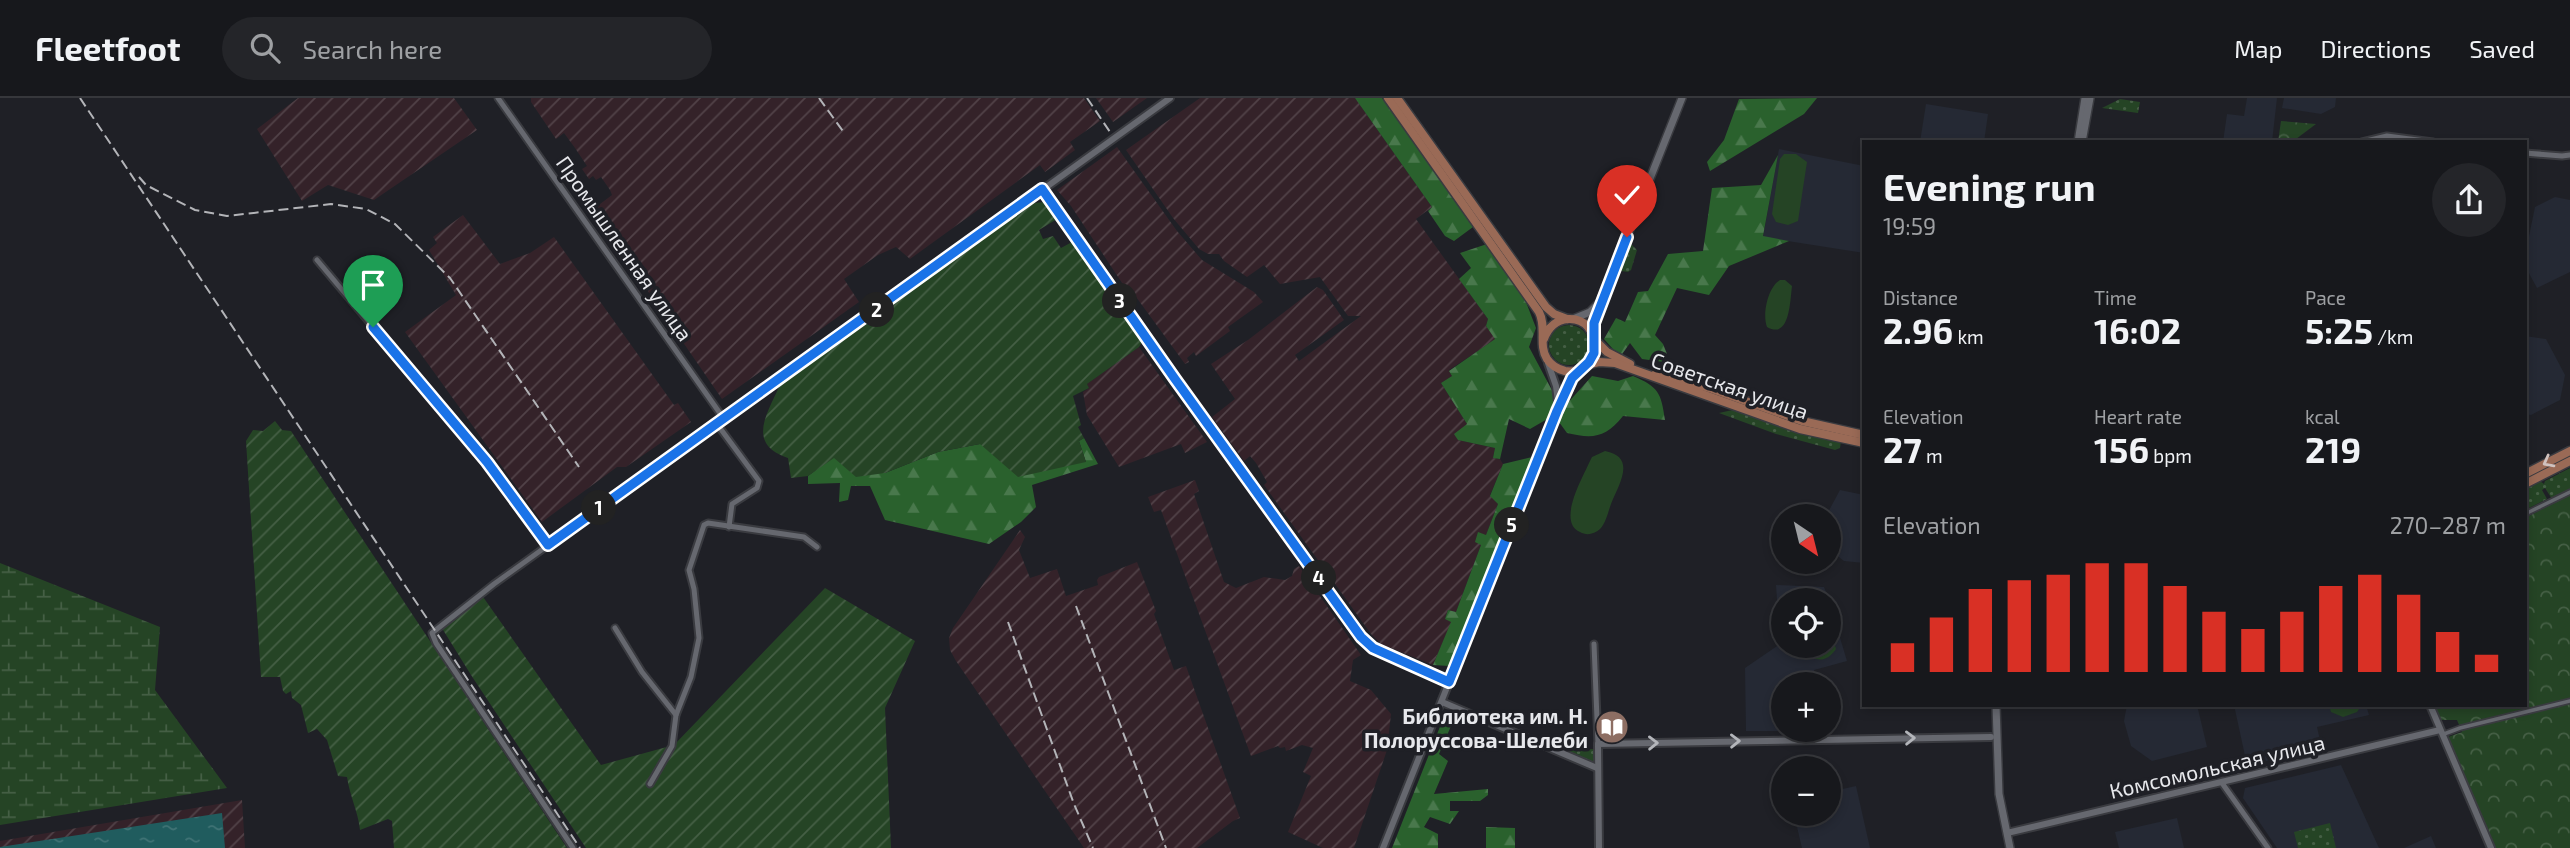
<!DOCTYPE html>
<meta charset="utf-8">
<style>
body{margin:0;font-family:"Exo 2",sans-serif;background:#242529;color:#f1f3f6;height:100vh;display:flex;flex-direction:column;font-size:26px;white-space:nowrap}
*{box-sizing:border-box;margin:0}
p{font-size:23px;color:#9ea0a3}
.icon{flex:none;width:38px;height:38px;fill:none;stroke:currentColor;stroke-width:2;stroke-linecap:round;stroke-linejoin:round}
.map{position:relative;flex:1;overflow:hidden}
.sheet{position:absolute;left:1862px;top:42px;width:665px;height:567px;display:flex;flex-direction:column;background:#17181c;border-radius:0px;box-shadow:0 4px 10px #0003,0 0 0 2px #36373b}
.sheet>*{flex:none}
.needle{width:46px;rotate:145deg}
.fabs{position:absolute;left:1771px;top:406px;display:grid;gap:14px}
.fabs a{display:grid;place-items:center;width:70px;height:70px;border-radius:50%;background:#17181c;box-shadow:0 4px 10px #0003,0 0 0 2px #36373b;font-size:35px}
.pin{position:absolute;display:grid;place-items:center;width:60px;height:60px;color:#fff;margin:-72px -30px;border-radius:50% 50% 50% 0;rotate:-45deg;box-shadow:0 0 7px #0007}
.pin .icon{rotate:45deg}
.km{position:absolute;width:35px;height:35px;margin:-18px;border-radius:50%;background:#222;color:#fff;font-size:19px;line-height:35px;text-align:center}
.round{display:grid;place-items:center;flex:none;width:74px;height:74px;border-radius:37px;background:#242529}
.headline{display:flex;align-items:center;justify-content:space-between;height:119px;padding:0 21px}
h1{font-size:38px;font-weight:700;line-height:52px}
.figures{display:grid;grid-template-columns:repeat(3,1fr);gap:10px;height:119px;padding:7px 21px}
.figures div{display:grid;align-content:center}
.figures b{font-size:35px;font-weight:700}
.figures small{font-size:19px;font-weight:400}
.figures p{font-size:19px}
.chart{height:196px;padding:14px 21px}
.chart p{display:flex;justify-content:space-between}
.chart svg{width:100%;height:126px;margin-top:7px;stroke:#d93025;stroke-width:6}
header{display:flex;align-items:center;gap:42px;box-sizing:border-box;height:98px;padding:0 35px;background:#17181c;border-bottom:2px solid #36373b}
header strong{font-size:33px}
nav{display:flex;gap:38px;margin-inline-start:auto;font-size:24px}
.search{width:490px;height:63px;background:#242529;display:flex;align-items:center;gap:18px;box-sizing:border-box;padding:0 24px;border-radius:38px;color:#9ea0a3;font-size:26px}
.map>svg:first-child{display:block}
</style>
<header>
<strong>Fleetfoot</strong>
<div class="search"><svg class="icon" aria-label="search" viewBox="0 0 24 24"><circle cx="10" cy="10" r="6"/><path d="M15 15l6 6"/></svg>Search here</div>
<nav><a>Map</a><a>Directions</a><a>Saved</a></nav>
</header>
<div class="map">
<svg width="2570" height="750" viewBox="0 0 2570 750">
<defs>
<pattern id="industrial-furrows" width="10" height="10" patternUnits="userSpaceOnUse" patternTransform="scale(1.75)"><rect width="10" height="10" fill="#342229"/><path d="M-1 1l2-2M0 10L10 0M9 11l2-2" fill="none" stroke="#514248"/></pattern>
<pattern id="grass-dots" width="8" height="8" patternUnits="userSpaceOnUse" patternTransform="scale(1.75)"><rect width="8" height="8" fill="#254425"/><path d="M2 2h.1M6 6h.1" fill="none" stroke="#455f45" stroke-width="1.8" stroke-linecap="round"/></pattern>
<pattern id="forest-firs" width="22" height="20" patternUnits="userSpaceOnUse" patternTransform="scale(1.75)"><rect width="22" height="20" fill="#2a612d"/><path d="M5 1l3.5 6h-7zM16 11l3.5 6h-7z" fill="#49784c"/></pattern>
<pattern id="wetland-marsh" width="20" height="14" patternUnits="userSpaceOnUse" patternTransform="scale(1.75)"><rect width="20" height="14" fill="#254425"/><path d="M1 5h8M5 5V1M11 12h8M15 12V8" fill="none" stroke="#455f45"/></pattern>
<pattern id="park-crowns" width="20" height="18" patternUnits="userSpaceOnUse" patternTransform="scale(1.75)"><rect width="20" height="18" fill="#254425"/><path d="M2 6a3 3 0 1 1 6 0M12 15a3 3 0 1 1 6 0" fill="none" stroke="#455f45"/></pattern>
<pattern id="garden-furrows" width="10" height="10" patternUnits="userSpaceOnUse" patternTransform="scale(1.75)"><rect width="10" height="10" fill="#254425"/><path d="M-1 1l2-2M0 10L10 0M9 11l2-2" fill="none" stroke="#455f45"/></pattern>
<pattern id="water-ripples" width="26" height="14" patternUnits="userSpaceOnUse" patternTransform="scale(1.75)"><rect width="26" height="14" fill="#205c5e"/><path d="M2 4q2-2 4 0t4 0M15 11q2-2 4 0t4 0" fill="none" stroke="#407375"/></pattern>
</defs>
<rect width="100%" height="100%" fill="#1f2026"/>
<g fill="#252934">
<polygon points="2247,0 2277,0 2272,44 2223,44 2227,16 2244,18"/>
<polygon points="2284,0 2336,0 2335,9 2321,16 2282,10"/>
<polygon points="1926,6 1988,16 1984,44 1920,44"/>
<polygon points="1779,51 1864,68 1864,155 1763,139"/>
<polygon points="2555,99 2570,102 2570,174 2537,190 2525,168 2525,158 2535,109"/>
<polygon points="2525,238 2546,241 2565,277 2560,302 2531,317 2525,316"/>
<polygon points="1840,392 1864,397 1864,465 1844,463 1829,451 1829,418 1826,418"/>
<polygon points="1776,487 1824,489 1829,502 1783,502 1783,548 1829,548 1829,503 1847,563 1814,572 1814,586 1783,586 1783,632 1816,633 1746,633 1745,570 1780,546"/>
<polygon points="2127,607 2197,607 2207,649 2152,663 2131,648 2124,623"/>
<polygon points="2234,607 2366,607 2369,617 2317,629 2322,651 2247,667"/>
<polygon points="2341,667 2379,750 2277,750 2243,700 2245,690"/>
<polygon points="1856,688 1870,750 1802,750 1797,729 1800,716 1829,716 1829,694"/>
<polygon points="2177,720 2184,750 2119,750 2115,734"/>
<polygon points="2431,738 2436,750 2404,750"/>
</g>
<g fill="url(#industrial-furrows)">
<polygon points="298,0 454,0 477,32 374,102 328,87 302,103 257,31"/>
<polygon points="531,0 1084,0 1100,23 1070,44 1075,52 1045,74 1040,67 910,161 896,149 878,157 844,181 859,204 722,301 592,112 612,97 610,92 601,79 596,82 593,78 589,81 582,71 587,68 575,50 564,35 556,41 531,4"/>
<polygon points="1096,0 1147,0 1113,24"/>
<polygon points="1200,0 1355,0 1432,109 1416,121 1488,221 1486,228 1496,241 1449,272 1452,278 1441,285 1467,326 1458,342 1495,350 1493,360 1500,361 1503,366 1490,397 1498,406 1486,437 1478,435 1481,447 1456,514 1448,512 1445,521 1452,523 1433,567 1381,546 1371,536 1264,387 1267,384 1256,365 1250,358 1244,363 1212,319 1235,301 1211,266 1248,242 1317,189 1323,192 1344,222 1295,257 1299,263 1361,218 1348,218 1320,179 1280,186 1264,167 1247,179 1224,163 1219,156 1208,156 1199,151 1173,120 1126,52"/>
<polygon points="1117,49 1177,133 1202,162 1254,194 1263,204 1228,229 1230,233 1196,258 1194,254 1187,260 1189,264 1185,266 1131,192 1128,194 1071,108 1057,92"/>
<polygon points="463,117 500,166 530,155 554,139 674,307 678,305 691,324 626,369 617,369 542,424 405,234 456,197 429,152 437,145 433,139"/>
<polygon points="1139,249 1207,344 1185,355 1181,346 1119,369 1087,317 1083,294 1089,290 1087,286"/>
<polygon points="1195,382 1199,393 1194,396 1224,484 1236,490 1264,479 1285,482 1292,478 1294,471 1299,468 1361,557 1353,562 1350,583 1371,592 1391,616 1387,652 1354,750 1323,750 1288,734 1311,678 1303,674 1313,650 1302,647 1286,653 1285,649 1280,650 1278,648 1251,658 1161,412 1154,414 1148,399"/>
<polygon points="1020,432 1025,439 1019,452 1030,480 1057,471 1066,498 1098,487 1097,482 1099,479 1137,464 1156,513 1154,516 1174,572 1186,568 1240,720 1233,723 1197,750 1084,750 956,563 950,552 949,540 953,530"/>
<polygon points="242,702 245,750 0,750 0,743"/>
</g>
<g fill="url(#grass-dots)">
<polygon points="2120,1 2140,4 2138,15 2102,10"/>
<polygon points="1630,145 1637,152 1631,172 1628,174 1621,173 1619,170"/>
<circle cx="1569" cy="247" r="20"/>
<polygon points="1737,311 1841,343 1840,350 1835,352 1776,336 1719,315"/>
<polygon points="2570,370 2570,392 2552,401 2545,390 2542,392 2547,401 2525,412 2525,391 2540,383 2544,386 2545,383"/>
<polygon points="1595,651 1595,666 1562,652"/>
<polygon points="2330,725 2336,750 2298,750 2294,734"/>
</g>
<g fill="url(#forest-firs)">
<polygon points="1355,0 1382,0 1473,129 1454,143 1445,138 1428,113 1432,109"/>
<polygon points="1817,0 1804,16 1710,73 1707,64 1724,42 1739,1"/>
<polygon points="1778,57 1763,138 1789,143 1729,168 1709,197 1677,190 1655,237 1663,246 1667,256 1664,264 1642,261 1630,245 1620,259 1604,241 1616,220 1625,224 1638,194 1648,193 1668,156 1703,153 1712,90 1761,87"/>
<polygon points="1487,146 1526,204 1536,230 1529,249 1555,298 1549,320 1530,331 1509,321 1500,361 1493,360 1495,350 1458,342 1454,336 1467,326 1441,285 1452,278 1449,273 1495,241 1486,228 1488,221 1459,181 1471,170 1460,155"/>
<path d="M1592,278L1618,283L1633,278C1659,289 1661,295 1665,322L1623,318C1605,340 1593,341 1567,335L1559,324L1565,308Z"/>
<polygon points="1084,340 1098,366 1032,387 1036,409 1021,424 989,446 885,422 870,388 851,388 848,402 839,404 840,385 808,386 808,378 834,359 885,375 938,354 980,346 1086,364 1079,343"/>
<polygon points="1532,359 1449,568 1433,567 1451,524 1445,521 1448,512 1456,514 1481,447 1475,444 1478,434 1486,437 1498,406 1490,398 1503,366"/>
<polygon points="1445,616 1454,621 1439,656 1448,663 1434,696 1488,691 1488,697 1480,703 1450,703 1450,713 1459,713 1450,726 1430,719 1424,729 1438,736 1438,750 1392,750"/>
<polygon points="1486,729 1515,730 1515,750 1486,750"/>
</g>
<polygon fill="url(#wetland-marsh)" points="0,465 160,529 155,592 227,690 0,727"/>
<g fill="url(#park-crowns)">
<polygon points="2281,23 2316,26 2292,44 2278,44"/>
<polygon points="2570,397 2570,750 2496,750 2448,639 2462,634 2457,622 2440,622 2434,607 2525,607 2525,420"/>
</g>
<g fill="url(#garden-furrows)">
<path d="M1045,104L1057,121L1039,132L1043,141L1053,138L1061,150L1072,144L1142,244L1139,249L1087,286L1089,290L1073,298L1081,327L1078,329L1084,340L1079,343L1086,364L1018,379L980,346L938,354L885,375L856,379L834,360L808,378L791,380L788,360C746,346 767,316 780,287L1034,105Z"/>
<path d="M275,323L282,332L291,333L567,750H394L392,723L388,721L360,732C358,713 350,699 347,679L338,678L327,642L317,631L308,635L301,607L292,600L291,593L286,596L283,593L280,579H261L246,343L253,332L263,333Z"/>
<polygon points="825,490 915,543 885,610 891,750 586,750 471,577 440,527 481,496 601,667 674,647"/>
</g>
<g fill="#254425">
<polygon points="1784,56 1796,56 1807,64 1798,123 1788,127 1776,124 1772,116 1780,61"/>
<path d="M1780,182H1785L1792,188C1790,203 1790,242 1767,229C1762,216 1768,189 1780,182Z"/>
<path d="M1605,353C1637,359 1619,386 1611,406C1608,414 1606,425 1600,431C1594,436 1587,438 1580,434C1557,424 1582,381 1589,365L1592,359Z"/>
<polygon points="1804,492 1816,494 1821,502 1792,502 1798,495"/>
<path d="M1829,527L1836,551C1826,566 1811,565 1805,548H1829Z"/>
<polygon points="2329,607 2361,607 2361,608 2357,614 2343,619 2331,614"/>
</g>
<polygon fill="url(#water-ripples)" points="222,715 225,750 0,750 0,749"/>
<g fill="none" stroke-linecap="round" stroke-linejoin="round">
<defs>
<g id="pedestrian">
<polyline points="2525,416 2570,394"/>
<polyline points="2444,636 2460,630 2570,603"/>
</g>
<g id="minor">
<polyline points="498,0 724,321 494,486 432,535 436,545 573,750"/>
<polyline points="2362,44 2387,38 2433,44"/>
<polyline points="2525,55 2562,58 2570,57"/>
<polyline points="1042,91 1175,281 1361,539 1373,550 1449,584"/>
<polyline points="317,162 487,364 548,447"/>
<polyline points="717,326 759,383 757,390 732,406 729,429"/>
<polyline points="615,530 642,574 676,617"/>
<polyline points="1594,546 1598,646"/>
<polyline points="2222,685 2268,750"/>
<polyline points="650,686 672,648 676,617 691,579 699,540 694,491 689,472 704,427 708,425 804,439 817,449"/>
</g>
<g id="tertiary">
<polyline points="1548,265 1556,288 1558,304"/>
<polyline points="724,321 1170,0"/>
<polyline points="1442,604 1597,670"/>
<polyline points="2430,607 2491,750"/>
<polyline points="2007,735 2440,632"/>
<polyline points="1383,750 1557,313 1572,280 1579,272"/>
<polyline points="1599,750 1598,646 1991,639"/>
</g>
<g id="secondary">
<polyline points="2078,44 2085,0"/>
<polyline points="2082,44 2090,0"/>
<polyline points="1573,221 1590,214 1598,206"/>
<polyline points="1593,236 1594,225 1605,194 1682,0"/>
<polyline points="1996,607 1999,696 2010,750"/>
</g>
<g id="primary">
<path d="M1388,0L1539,214C1547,229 1538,247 1547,261C1551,267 1557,271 1565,273C1601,279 1605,219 1568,221C1555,222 1548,230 1544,241"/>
<polyline points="1397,0 1546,209 1554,216 1567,221"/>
<polyline points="1595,242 1607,254 1630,266"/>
<polyline points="1586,267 1599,264 1615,265 1800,331 1864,345"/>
<polyline points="1656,275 1712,291 1802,323 1864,337"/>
<polyline points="2525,376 2570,353"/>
<polyline points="2525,386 2570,363"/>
</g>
</defs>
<use href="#pedestrian" stroke="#3a3b40" stroke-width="7"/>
<use href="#minor" stroke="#3a3b40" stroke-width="9"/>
<use href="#tertiary" stroke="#3a3b40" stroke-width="10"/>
<use href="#secondary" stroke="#3a3b40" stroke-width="10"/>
<use href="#primary" stroke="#3a3b40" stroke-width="11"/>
<use href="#pedestrian" stroke="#66686f" stroke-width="3.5"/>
<use href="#minor" stroke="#66686f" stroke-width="5"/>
<use href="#tertiary" stroke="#66686f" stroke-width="6"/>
<use href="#secondary" stroke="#66686f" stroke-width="7"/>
<use href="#primary" stroke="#9a6a56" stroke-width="8"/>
<g stroke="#b3b4b8" stroke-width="2" stroke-dasharray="10 5" stroke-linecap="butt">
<polyline points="80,0 580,750"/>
<polyline points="819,0 845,36"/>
<polyline points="1087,0 1110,34"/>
<polyline points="139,79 146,87 195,112 227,118 331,106 366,111 395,126 450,180 579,369"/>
<polyline points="1076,508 1166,750"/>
<polyline points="1008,524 1074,706 1093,750"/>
</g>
</g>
<defs><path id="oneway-chevron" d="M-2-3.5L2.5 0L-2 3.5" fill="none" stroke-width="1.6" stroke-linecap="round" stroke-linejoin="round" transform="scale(1.75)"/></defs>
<use stroke="#d0c2bf" href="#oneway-chevron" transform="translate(2548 364) rotate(152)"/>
<g stroke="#b3b5ba">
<use href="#oneway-chevron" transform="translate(1910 640) rotate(-1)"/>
<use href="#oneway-chevron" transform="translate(1735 643) rotate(-1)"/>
<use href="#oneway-chevron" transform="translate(1653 645) rotate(-1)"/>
</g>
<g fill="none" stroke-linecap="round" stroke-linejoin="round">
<defs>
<polyline id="route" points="373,229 487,364 548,447 1042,91 1175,281 1361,539 1373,550 1449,584 1557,313 1572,280 1589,264 1594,255 1594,225 1627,139"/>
</defs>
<use href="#route" stroke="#fff" stroke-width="14"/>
<use href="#route" stroke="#1a73e8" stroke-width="9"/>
</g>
<defs>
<symbol id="library-disc" viewBox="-11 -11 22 22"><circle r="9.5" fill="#8d6e63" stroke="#1f2026"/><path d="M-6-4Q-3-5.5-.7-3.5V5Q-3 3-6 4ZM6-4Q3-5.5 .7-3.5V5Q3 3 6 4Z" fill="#fff"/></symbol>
</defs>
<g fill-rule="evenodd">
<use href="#library-disc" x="1593" y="610" width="38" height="38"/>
</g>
<g text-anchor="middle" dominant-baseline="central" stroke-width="7" stroke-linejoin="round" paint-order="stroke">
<g font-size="21" fill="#e7e8ec" stroke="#1f2026">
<text transform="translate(625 150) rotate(55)">Промышленная улица</text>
<text transform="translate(1730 287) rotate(19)">Советская улица</text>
<text transform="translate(2217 668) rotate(-13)">Комсомольская улица</text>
</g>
<g font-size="21" font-weight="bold" fill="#e7e8ec" stroke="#1f2026" text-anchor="end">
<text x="1588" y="617">Библиотека им. Н.<tspan x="1588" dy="24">Полоруссова-Шелеби</tspan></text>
</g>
</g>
</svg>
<div class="fabs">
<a><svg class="needle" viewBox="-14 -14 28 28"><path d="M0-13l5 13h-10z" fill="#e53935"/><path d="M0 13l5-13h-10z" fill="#9ea0a3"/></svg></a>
<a><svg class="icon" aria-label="locate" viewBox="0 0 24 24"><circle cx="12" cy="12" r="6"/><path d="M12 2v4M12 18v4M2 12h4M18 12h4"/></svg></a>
<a>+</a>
<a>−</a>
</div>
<div class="pin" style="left:373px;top:229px;background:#1e9e55"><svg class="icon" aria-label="arrive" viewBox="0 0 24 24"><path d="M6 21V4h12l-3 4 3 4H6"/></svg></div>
<div class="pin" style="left:1627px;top:139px;background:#d93025"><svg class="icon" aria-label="check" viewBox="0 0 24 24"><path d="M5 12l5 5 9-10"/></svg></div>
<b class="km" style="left:599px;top:410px">1</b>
<b class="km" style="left:877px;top:212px">2</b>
<b class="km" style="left:1120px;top:203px">3</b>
<b class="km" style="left:1319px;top:480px">4</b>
<b class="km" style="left:1512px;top:427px">5</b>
<section class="sheet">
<div class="headline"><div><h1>Evening run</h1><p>19:59</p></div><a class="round"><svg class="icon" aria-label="share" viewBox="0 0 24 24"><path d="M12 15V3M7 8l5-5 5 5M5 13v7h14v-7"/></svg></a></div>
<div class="figures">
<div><p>Distance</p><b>2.96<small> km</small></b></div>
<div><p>Time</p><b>16:02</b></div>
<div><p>Pace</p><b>5:25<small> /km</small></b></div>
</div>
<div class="figures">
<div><p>Elevation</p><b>27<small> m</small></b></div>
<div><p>Heart rate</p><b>156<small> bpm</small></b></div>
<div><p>kcal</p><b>219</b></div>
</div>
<div class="chart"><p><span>Elevation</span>270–287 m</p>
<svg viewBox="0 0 160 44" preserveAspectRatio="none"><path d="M5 44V34M15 44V25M25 44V15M35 44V12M45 44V10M55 44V6M65 44V6M75 44V14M85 44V23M95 44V29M105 44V23M115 44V14M125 44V10M135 44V17M145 44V30M155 44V38"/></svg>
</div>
</section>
</div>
